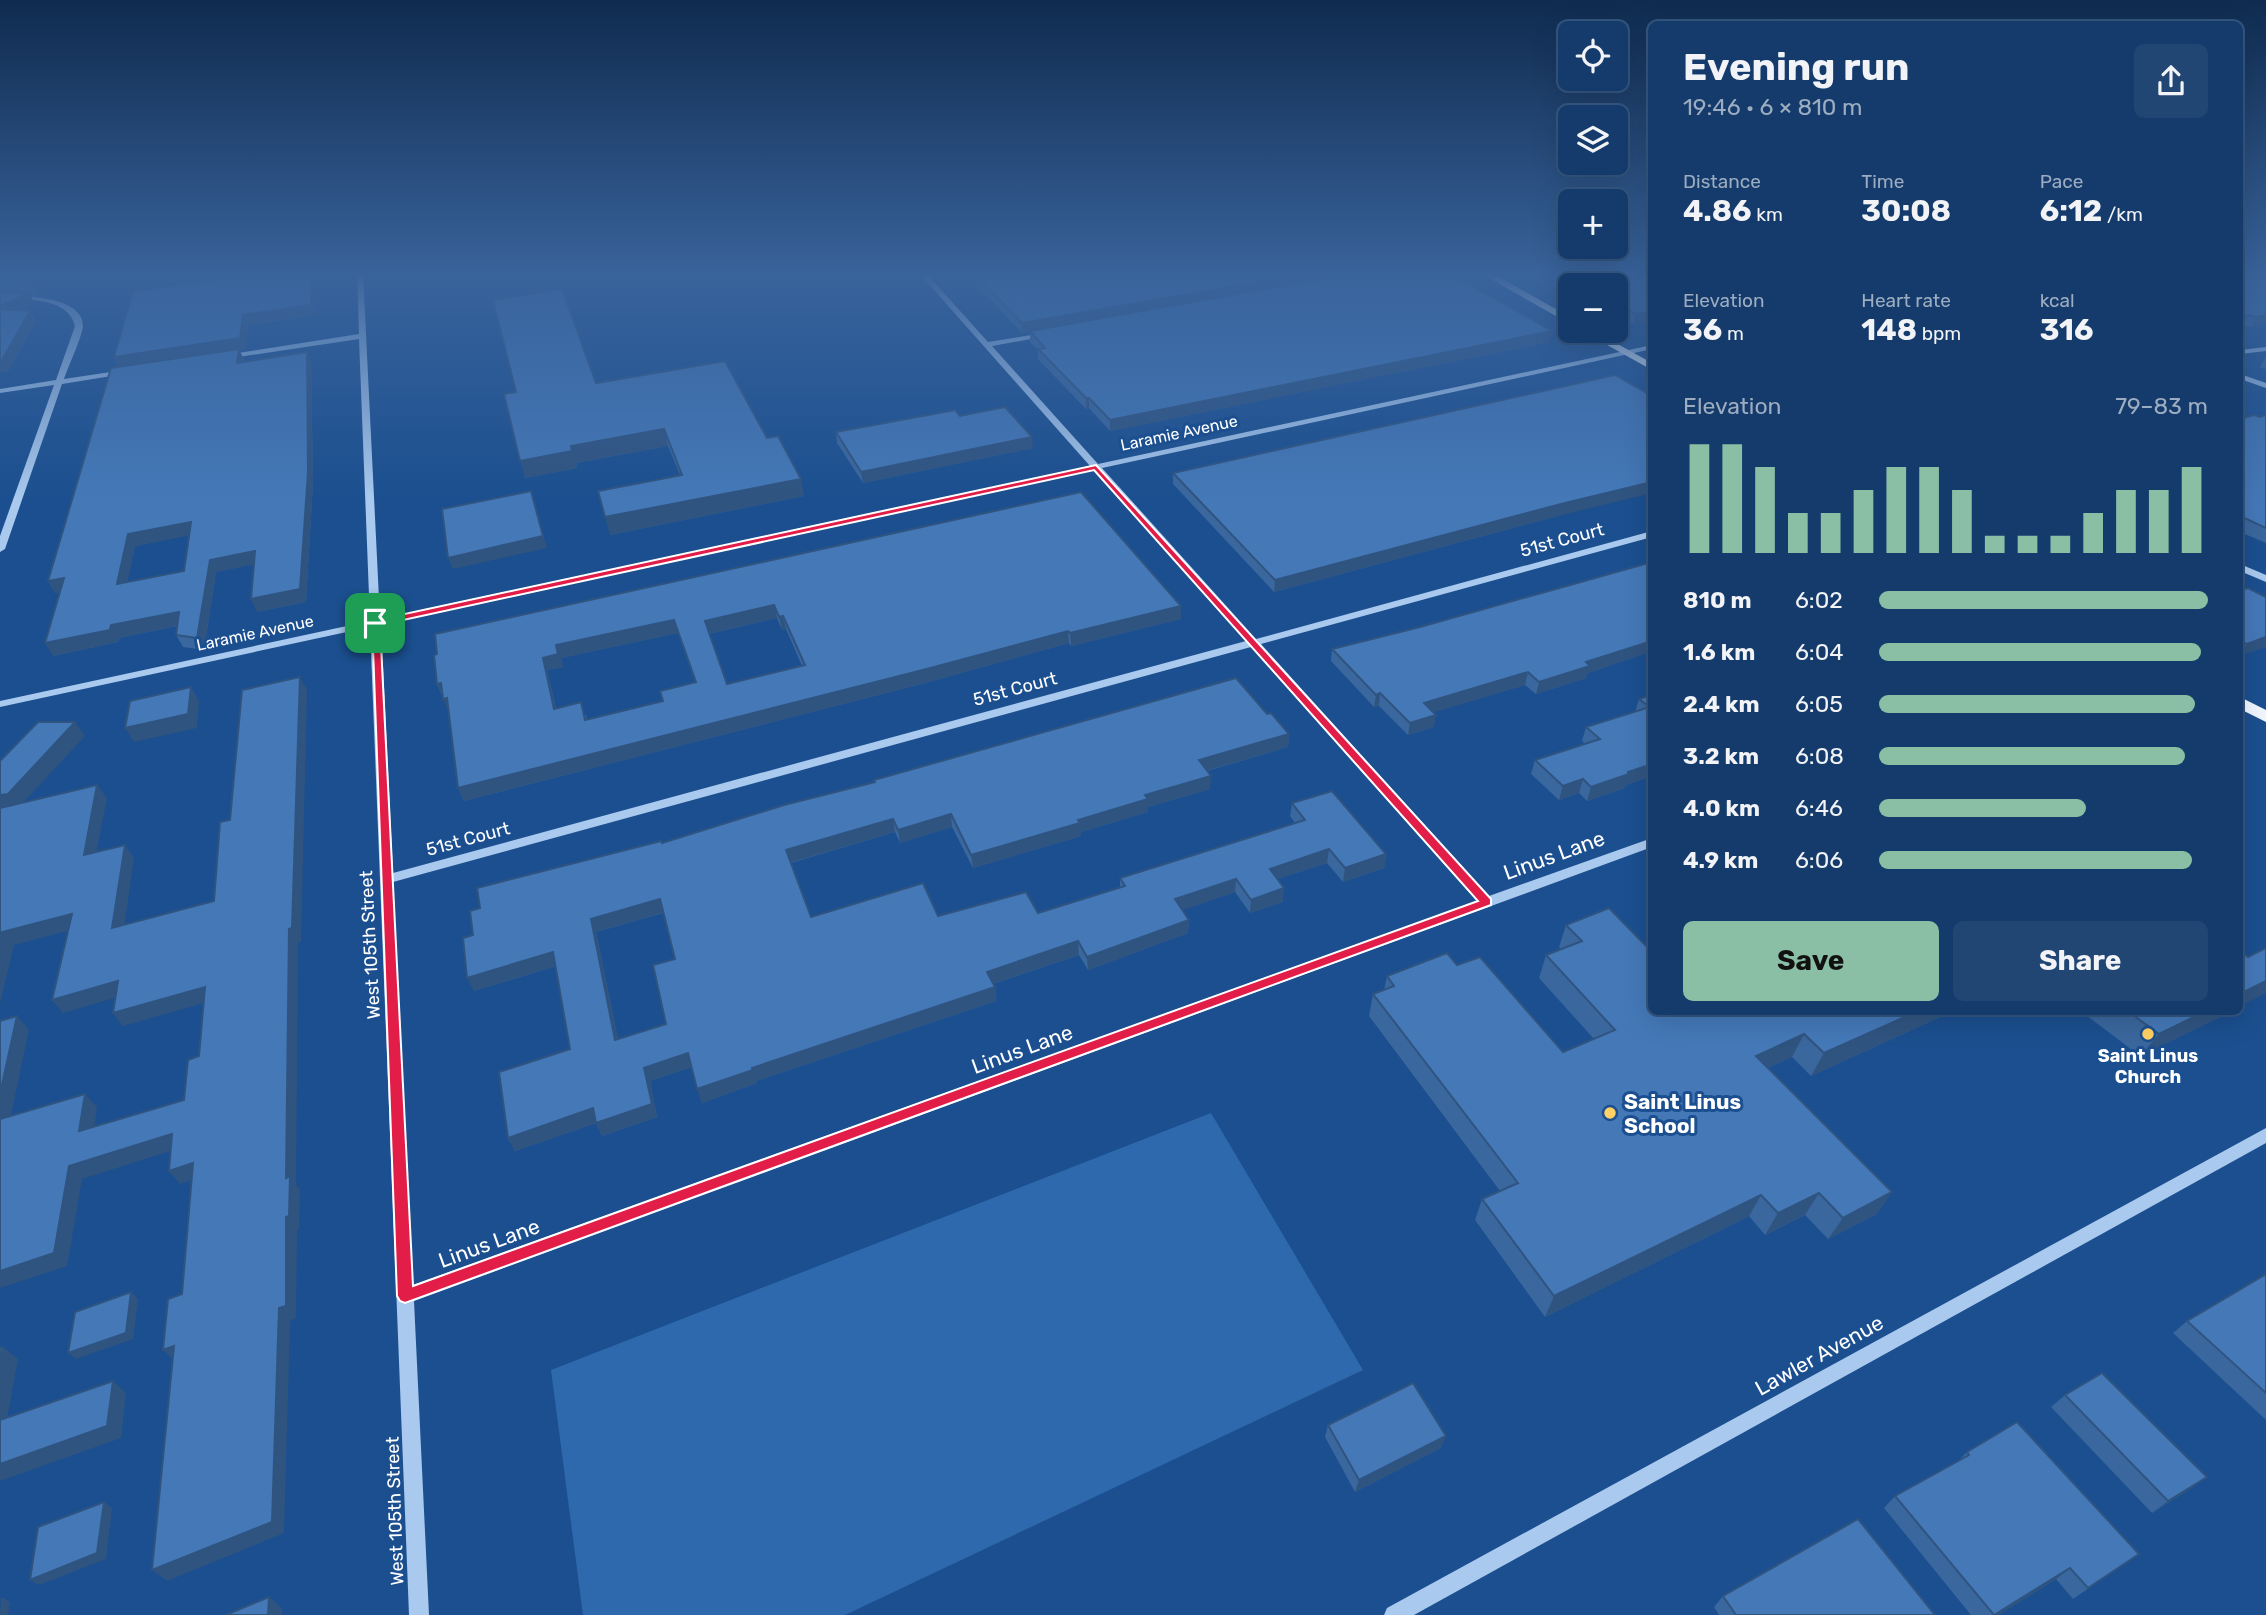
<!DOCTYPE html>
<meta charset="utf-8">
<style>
body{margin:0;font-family:Rubik,sans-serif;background:#214673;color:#f1f3f6;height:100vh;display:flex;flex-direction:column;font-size:26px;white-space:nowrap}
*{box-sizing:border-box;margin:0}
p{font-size:23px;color:#9dadc1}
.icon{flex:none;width:38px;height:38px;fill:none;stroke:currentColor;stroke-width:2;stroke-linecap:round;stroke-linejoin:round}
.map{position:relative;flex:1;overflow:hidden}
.side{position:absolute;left:1648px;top:21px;width:595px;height:994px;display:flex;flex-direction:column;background:#143b6b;border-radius:10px;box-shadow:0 7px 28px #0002,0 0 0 2px #33557e}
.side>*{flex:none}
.fabs{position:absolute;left:1558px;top:21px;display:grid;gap:14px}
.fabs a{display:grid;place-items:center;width:70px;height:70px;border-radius:10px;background:#143b6b;box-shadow:0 7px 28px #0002,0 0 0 2px #33557e;font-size:35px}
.pin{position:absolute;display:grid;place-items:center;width:60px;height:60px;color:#fff;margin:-30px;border-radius:14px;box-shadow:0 4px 10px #0006}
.round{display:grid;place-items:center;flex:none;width:74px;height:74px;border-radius:10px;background:#214673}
.headline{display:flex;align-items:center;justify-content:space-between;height:119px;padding:0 35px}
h1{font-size:38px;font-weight:700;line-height:52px}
.stats{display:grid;grid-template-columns:repeat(3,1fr);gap:10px;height:119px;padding:7px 35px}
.stats div{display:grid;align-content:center}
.stats b{font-size:30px;font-weight:700}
.stats small{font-size:19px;font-weight:400}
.stats p{font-size:19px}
.chart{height:196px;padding:14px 35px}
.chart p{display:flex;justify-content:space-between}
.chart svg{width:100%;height:126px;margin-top:7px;stroke:#8abfa5;stroke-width:6}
.action{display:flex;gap:14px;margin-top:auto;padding:14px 35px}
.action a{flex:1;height:80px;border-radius:10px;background:#8abfa5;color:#111;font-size:28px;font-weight:700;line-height:80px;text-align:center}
.action a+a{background:#214673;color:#f1f3f6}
ul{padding:0 35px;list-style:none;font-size:23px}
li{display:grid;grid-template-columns:112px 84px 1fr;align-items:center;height:52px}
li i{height:18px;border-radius:9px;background:#8abfa5}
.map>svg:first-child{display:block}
</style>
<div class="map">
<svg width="2266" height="1615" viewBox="0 0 2266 1615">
<rect width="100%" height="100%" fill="#1b4f8f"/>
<polygon fill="#2e69ad" points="1211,1113 1363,1370 845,1615 583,1615 551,1370"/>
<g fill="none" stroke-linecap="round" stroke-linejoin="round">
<g fill="#a9c9ee" fill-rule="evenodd">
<path d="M357,273H363L380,619L1090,466L919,273H926L988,342L1050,332L1051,334L1047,336L992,346L1098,464L1652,345V349L1102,468L1256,639L1652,531V537L1261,644L1489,896L1652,838V847L414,1301L429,1615H409L370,627L0,707V701L370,621L359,339L225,359L221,357L225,355L359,334ZM1094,470L1246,641L393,873L381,625ZM1251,647L1477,901L413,1285L393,882Z"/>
<path d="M0,295C20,296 83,295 83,326C82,337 68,367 64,379L124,370L128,372L124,374L62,384L5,549L0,552V536L54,385L0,393V389L56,380L75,326C68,296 24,300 0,299Z"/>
<polygon points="2266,347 2266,351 2240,354 2240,350"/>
<polygon points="2240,374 2266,383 2266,388 2240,379"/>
<polygon points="2240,564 2266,575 2266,582 2240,571"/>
<polygon points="2266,1128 2266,1143 1414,1615 1384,1615 1387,1608"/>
</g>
<g fill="#f0f6ff" fill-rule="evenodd">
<polygon points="1480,273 1492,273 1570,317 1570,324"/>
<polygon points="1582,331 1594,331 1652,363 1652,370"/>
<polygon points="2240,697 2266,710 2266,722 2240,709"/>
</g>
</g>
<g fill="#3a679d" fill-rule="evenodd">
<polygon points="0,273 48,273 39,295 30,295 34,303 19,310 36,321 8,371 0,372"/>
<path d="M266,273L315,315L248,325L245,349L239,350L244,359L243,362L307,352L311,363L313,483L306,602L257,612L254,564L216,572L204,650L183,647L176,635L177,626L119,638L118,642L53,656L59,592L55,593L48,581L119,367L114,357ZM189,535L184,571L127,582L135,546Z"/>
<polygon points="965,273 1449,273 1549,342 1110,431 1089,408 1086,409 1038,359 1038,350 1030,342 1030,332 1022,333"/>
<polygon points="1551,273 1652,273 1652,320 1633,324 1615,314 1615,285 1570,285 1570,296 1555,288"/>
<polygon points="2266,273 2266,323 2251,327 2242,325"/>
<polygon points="2266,357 2266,369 2260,367"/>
<polygon points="596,383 767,438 804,496 610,535 680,475 668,446 576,463 577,468 525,478"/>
<polygon points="2266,415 2266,543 2240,532 2240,419 2260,417"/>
<polygon points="836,432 1033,448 863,483 837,443"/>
<polygon points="1173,473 1558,516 1274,592 1173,484"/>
<path d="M1081,492L1181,606V619L1071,646L1069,643L925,683L464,801L458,788L449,712L437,684ZM777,618L782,630L786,629L802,666L727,684L709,634ZM678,633L695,682L663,701L587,720L586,715L556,708L547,670L563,667L561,658Z"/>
<polygon points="1652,562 1652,651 1588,673 1586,678 1536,694 1525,685 1433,712 1434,727 1408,735 1379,706 1374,707 1331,661 1332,649 1420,627"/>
<polygon points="2240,587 2266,647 2240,655"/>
<polygon points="1652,695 1652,776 1626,785 1625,788 1587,801 1579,793 1559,800 1531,774 1535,760 1585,744 1582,741 1586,727 1635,712 1639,699"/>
<path d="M1267,714L1289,734L1288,747L1207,771L1210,789L1148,807V812L1081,832V836L973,868L952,827L900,843L895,832L791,863L811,917L938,916L1038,913L1120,887V878L1295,823L1290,816L1292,803L1386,854L1384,868L1343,882L1327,863L1277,879L1283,902L1250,913L1235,892L1182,910L1189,920L1188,933L1088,970L1079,955L993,984L995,987L996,1001L756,1081L757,1083L702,1103L691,1067L650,1081L657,1117L602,1136L596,1123L515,1151L508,1138L570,1049L556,966L474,991L473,935L480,908L662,843ZM663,913L675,959L666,1024L618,1039L596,932Z"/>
<polygon points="1566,925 1652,1012 1951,1012 1811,1076 1792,1057 1767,1068 1877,1214 1828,1239 1805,1215 1765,1235 1749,1216 1545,1317 1475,1220 1482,1199 1500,1191 1369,1016 1373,994 1384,990 1387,976 1457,965 1563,1052 1594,1039 1539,978 1546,955 1561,949 1559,947"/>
<polygon points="2082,1012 2230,1012 2140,1056"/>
<polygon points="2266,1274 2266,1420 2173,1333 2187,1321"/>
<polygon points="2065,1395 2190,1489 2152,1513 2051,1407"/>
<polygon points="1328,1425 1441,1448 1355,1492 1325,1437"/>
<polygon points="1967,1452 2139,1554 2073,1599 2056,1579 1998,1615 1971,1615 1884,1508 1895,1496 1958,1461"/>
<polygon points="1723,1596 1935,1615 1719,1615 1714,1607"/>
</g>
<g fill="#305480">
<polygon points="38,273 48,273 39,295 33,285"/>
<polygon points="312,273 316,273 315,315 248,325 245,349 239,350 244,359 242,373 120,368 114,357 243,315"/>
<polygon points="1309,273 1362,273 1022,333 1022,323"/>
<polygon points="29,293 34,303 0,319 0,306"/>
<polygon points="30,311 36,321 8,371 0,372 0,361"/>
<polygon points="1652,311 1652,320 1633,324 1636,314"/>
<polygon points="2248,315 2242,325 2240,325 2240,316"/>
<polygon points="2266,315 2266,323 2251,327 2256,317"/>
<polygon points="1552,331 1549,342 1110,431 1110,420"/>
<polygon points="307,352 311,363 313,483 306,602 257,612 251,599"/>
<polygon points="1086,398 1089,398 1089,408 1086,409"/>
<polygon points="664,429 668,446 576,463 577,468 525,478 520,461 571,446"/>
<polygon points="1032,437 1033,448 863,483 861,472"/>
<polygon points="801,479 804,496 610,535 605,517"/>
<polygon points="1652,482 1652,493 1558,516 1274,592 1275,580 1561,504"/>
<polygon points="531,491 547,548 453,569 448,558"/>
<polygon points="191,522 197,534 135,546 124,597 117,584 128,534"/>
<polygon points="255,551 261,563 216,572 204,650 197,638 210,560"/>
<polygon points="64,578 71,590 55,593 48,581"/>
<polygon points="774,605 777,618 708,634 705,621"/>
<polygon points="1181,606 1181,619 1071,646 1070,633"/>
<polygon points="179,612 186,624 119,638 118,642 53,656 45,643 111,625"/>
<polygon points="783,616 786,629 782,630 779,617"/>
<polygon points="674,620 678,633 561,658 563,667 547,670 559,722 554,709 543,658 556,645"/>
<polygon points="1068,631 1069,643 925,683 464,801 458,788"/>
<polygon points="2266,637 2266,647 2240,655 2240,653 2247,644"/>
<polygon points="1652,641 1652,651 1588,673 1586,678 1536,694 1539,682 1586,662"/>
<polygon points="1528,672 1525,685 1422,716 1424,703"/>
<polygon points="300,677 307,690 301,942 298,943 296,1185 300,1189 299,1229 297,1230 296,1318 290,1321 284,1533 167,1581 152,1570 279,1308 286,1178 289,929"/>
<polygon points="441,683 443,696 437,684"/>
<polygon points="191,687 199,701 197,728 134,742 125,728"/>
<polygon points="1380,693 1379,706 1374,707 1376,695"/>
<polygon points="447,698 449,712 443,699"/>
<polygon points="1436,715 1434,727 1408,735 1410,723"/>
<polygon points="75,722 85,736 18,808 0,812 0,795"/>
<polygon points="1289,734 1288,747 1198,773 1199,760"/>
<polygon points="1652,764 1652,776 1626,785 1625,788 1587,801 1591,787 1628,772"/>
<polygon points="1211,776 1210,789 1148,807 1148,812 1081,832 1081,836 973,868 971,855 1078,820 1145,795"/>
<polygon points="1583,779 1579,793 1559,800 1563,786"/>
<polygon points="97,785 107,798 93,869 84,855"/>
<polygon points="951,814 952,827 900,843 898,830"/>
<polygon points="893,819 895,832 789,863 786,850"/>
<polygon points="125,845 134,858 122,942 112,928"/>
<polygon points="1329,849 1327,863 1268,882 1270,869"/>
<polygon points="1386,854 1384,868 1343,882 1345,868"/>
<polygon points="1236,879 1235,892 1175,913 1175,899"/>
<polygon points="1284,888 1283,902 1250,913 1251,900"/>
<polygon points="660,899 665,912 596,932 621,1054 615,1040 591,919"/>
<polygon points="72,914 82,927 14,945 0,1004 0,942 2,932"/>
<polygon points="1189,920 1188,933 1088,970 1087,957"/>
<polygon points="1078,941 1079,955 989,985 987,972"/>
<polygon points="553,952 559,965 474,991 467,978"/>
<polygon points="118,981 128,994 63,1013 52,1000"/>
<polygon points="2266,981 2266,993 2240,1006 2240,994"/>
<polygon points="205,987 214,1000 123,1026 113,1013"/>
<polygon points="995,987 996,1001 756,1081 752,1068"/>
<polygon points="1916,1012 1951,1012 1811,1076 1824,1053"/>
<polygon points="2204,1012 2230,1012 2140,1056 2159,1034"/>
<polygon points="17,1016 29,1030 7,1134 0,1126 0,1094"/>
<polygon points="1804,1034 1792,1057 1744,1078 1756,1056"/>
<polygon points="688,1053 692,1067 650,1081 657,1117 602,1136 596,1123 644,1068"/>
<polygon points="753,1070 757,1083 702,1103 697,1089"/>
<polygon points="85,1094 97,1107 92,1145 79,1131"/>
<polygon points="593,1108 599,1122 515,1151 508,1138"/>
<polygon points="172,1134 183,1147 82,1179 67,1266 0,1288 0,1271 69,1166"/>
<polygon points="193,1163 204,1176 180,1184 169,1171"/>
<polygon points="1892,1192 1877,1214 1828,1239 1843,1218"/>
<polygon points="1819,1193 1805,1215 1765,1235 1778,1213"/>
<polygon points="1761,1195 1749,1216 1545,1317 1554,1296"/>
<polygon points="131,1292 138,1299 133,1339 76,1359 68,1353"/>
<polygon points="174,1346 176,1362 163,1350"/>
<polygon points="3,1347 18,1359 4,1436 0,1433 0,1363"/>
<polygon points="113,1381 126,1393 121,1438 0,1481 0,1464"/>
<polygon points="1446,1436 1441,1448 1355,1492 1359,1480"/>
<polygon points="2207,1477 2190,1489 2152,1513 2168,1501"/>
<polygon points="104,1502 112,1508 106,1559 39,1585 30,1580"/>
<polygon points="2070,1568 2056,1579 1998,1615 1995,1615"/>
<polygon points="1,1597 10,1602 8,1615 0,1615"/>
<polygon points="269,1597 282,1608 282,1615 268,1615"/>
</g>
<g fill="#4478b7" stroke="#305480" stroke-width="2" fill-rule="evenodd">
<polygon points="0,273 38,273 33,285 0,283"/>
<polygon points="266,273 312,273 311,305 243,315 240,338 114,357 133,291"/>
<polygon points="974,273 1309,273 1022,323"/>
<polygon points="1354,273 1449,273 1552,331 1110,420 1089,398 1086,398 1038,349 1045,348 1030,331"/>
<polygon points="1555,273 1652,273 1652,311 1636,314 1615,303 1615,285 1570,285 1557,278"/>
<polygon points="2240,273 2266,273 2266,315 2256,317 2248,315 2240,316"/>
<polygon points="562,289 596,383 725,361 767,438 778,436 801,479 605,517 598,491 682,475 664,429 571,446 572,451 520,461 504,394 516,392 493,300"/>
<polygon points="0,292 29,293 0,306"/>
<polygon points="0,309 30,311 2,360 0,361"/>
<path d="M239,349L237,363L307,352L308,472L300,589L251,599L255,551L210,560L197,638L176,635L179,612L111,625L110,630L45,643L64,578L48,581L111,368ZM191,522L184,571L117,584L128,534Z"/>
<polygon points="1615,375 1652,396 1652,482 1561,504 1275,580 1173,473"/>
<polygon points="1005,407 1032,437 861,472 836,432 955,410 960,416"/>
<polygon points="2254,415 2260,417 2266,415 2266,528 2240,516 2240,419"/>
<polygon points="531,491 543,536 448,558 442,509"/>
<path d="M1081,492L1181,606L1070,633L1068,631L923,670L458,788L447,698L443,699L441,683L437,684L434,655L437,654L435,634ZM774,605L779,617L783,616L805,665L727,684L705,621ZM674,620L696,682L660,691L663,701L585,720L581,702L554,709L543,658L558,654L556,645Z"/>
<polygon points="1652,562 1652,641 1586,662 1590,666 1539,682 1528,672 1424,703 1436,715 1410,723 1380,693 1376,695 1332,649 1420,627"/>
<polygon points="2240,587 2245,589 2248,588 2266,597 2266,637 2247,644 2240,640"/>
<polygon points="300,677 292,928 289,929 286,1178 290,1176 289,1216 286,1217 286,1306 279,1308 272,1522 152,1570 174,1346 163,1350 168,1299 182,1294 193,1163 169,1171 172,1134 69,1166 54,1253 0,1271 0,1119 85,1094 79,1131 184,1100 188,1060 199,1056 205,987 113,1013 118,981 52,1000 72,914 2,932 0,942 0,808 97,785 84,855 125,845 112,928 214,901 220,822 230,820 242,690"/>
<path d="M1236,678L1267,714L1271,713L1289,734L1199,760L1211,776L1145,795L1148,799L1078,820L1080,823L971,855L951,814L898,830L893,819L786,850L811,917L923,883L938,916L1026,892L1038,913L1125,886L1120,878L1305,820L1292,803L1332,791L1386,854L1345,868L1329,849L1270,869L1284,888L1251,900L1236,879L1175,899L1189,920L1087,957L1078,941L987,972L995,987L752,1068L753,1070L697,1089L688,1053L644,1068L652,1104L596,1123L593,1108L508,1138L499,1072L570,1049L553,952L467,978L463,938L473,935L470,911L480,908L477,888L661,841L662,843L784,805L875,782L874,780ZM660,899L675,959L653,965L666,1024L615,1040L591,919Z"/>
<polygon points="191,687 188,714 125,728 130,701"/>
<polygon points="1652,695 1652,764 1628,772 1629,774 1591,787 1583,779 1563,786 1535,760 1600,739 1586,727 1650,707 1639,699"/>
<polygon points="38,722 75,722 8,794 0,795 0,761"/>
<polygon points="1609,908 1652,952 1652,1012 1916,1012 1824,1053 1804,1034 1756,1056 1892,1192 1843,1218 1819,1193 1778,1213 1761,1195 1554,1296 1482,1199 1518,1183 1373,994 1394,986 1387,976 1447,953 1457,965 1480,957 1563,1052 1615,1030 1546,955 1582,941 1566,925"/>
<polygon points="2266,948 2266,981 2240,994 2240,951 2248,957"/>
<polygon points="2129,1012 2204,1012 2159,1034"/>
<polygon points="17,1016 0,1094 0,1021"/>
<polygon points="2266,1274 2266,1393 2187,1321"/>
<polygon points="131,1292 126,1333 68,1353 75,1312"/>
<polygon points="3,1347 0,1363 0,1348"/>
<polygon points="2102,1373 2207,1477 2168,1501 2065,1395"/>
<polygon points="113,1381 107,1426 0,1464 0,1420"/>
<polygon points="1413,1383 1446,1436 1359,1480 1328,1425"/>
<polygon points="2017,1422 2139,1554 2088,1588 2070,1568 1994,1615 1895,1496 1969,1455 1967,1452"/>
<polygon points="104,1502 97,1553 30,1580 38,1527"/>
<polygon points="1858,1519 1935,1615 1736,1615 1723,1596"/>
<polygon points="269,1597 268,1615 226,1615"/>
</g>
<linearGradient id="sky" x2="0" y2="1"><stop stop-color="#0f2b4f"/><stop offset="0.55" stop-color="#39639b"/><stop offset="1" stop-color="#39639b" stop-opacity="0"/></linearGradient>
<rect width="2266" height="499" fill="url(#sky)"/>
<path fill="#e11d48" stroke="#fff" stroke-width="2" fill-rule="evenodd" d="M1096,465L1491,899V905L405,1303L400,1301L397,1296L372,621ZM1094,470L1478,901L413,1286L380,625Z"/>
<g fill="#ffd166" stroke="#1b4f8f" stroke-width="2.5">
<circle cx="2148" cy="1034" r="7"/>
<circle cx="1610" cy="1113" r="7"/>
</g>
<g text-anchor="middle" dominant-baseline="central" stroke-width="6" stroke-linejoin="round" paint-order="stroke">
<g font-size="16" fill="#fff" stroke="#1b4f8f">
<text transform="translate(1179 433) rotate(-12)">Laramie Avenue</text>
<text transform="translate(255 633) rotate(-12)">Laramie Avenue</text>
</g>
<g font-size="18" fill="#fff" stroke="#1b4f8f">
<text transform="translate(1562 540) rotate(-15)">51st Court</text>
<text transform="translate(1015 689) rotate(-15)">51st Court</text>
<text transform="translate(468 839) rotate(-15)">51st Court</text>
<text transform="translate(370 945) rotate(-93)">West 105th Street</text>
<text transform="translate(395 1511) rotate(-92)">West 105th Street</text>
</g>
<g font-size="18" font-weight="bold" fill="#fff" stroke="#1b4f8f">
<text x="2148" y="1056">Saint Linus<tspan x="2148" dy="21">Church</tspan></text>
</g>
<g font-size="21" fill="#fff" stroke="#1b4f8f">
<text transform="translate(1554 855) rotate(-20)">Linus Lane</text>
<text transform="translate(1022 1049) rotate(-20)">Linus Lane</text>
<text transform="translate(489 1243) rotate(-20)">Linus Lane</text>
<text transform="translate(1819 1355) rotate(-29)">Lawler Avenue</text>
</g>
<g font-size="21" font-weight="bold" fill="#fff" stroke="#1b4f8f" text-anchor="start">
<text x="1624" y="1101">Saint Linus<tspan x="1624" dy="24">School</tspan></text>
</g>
</g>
</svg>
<div class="fabs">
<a><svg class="icon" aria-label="locate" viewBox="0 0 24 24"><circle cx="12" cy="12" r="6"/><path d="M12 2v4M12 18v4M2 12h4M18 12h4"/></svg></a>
<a><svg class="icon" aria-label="layers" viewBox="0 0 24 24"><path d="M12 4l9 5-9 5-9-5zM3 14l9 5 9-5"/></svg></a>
<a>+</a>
<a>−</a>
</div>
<div class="pin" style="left:375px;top:623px;background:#1e9e55"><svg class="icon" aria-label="arrive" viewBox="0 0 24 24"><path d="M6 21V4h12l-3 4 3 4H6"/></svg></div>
<section class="side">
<div class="headline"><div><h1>Evening run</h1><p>19:46 · 6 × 810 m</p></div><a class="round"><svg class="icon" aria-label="share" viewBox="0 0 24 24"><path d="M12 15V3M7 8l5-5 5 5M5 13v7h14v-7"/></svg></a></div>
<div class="stats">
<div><p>Distance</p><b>4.86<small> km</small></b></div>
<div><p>Time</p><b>30:08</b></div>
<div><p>Pace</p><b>6:12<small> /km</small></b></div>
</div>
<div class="stats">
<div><p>Elevation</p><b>36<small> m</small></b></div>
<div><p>Heart rate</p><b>148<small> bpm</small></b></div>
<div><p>kcal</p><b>316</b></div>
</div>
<div class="chart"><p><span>Elevation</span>79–83 m</p>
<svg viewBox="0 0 160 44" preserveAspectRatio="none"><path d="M5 44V6M15 44V6M25 44V14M35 44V30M45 44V30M55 44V22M65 44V14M75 44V14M85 44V22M95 44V38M105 44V38M115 44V38M125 44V30M135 44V22M145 44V22M155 44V14"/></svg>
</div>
<ul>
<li><b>810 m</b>6:02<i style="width:100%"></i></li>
<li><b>1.6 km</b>6:04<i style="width:98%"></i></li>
<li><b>2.4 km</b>6:05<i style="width:96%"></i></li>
<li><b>3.2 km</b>6:08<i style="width:93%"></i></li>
<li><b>4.0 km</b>6:46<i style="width:63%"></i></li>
<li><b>4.9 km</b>6:06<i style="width:95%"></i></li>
</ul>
<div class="action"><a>Save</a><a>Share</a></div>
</section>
</div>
